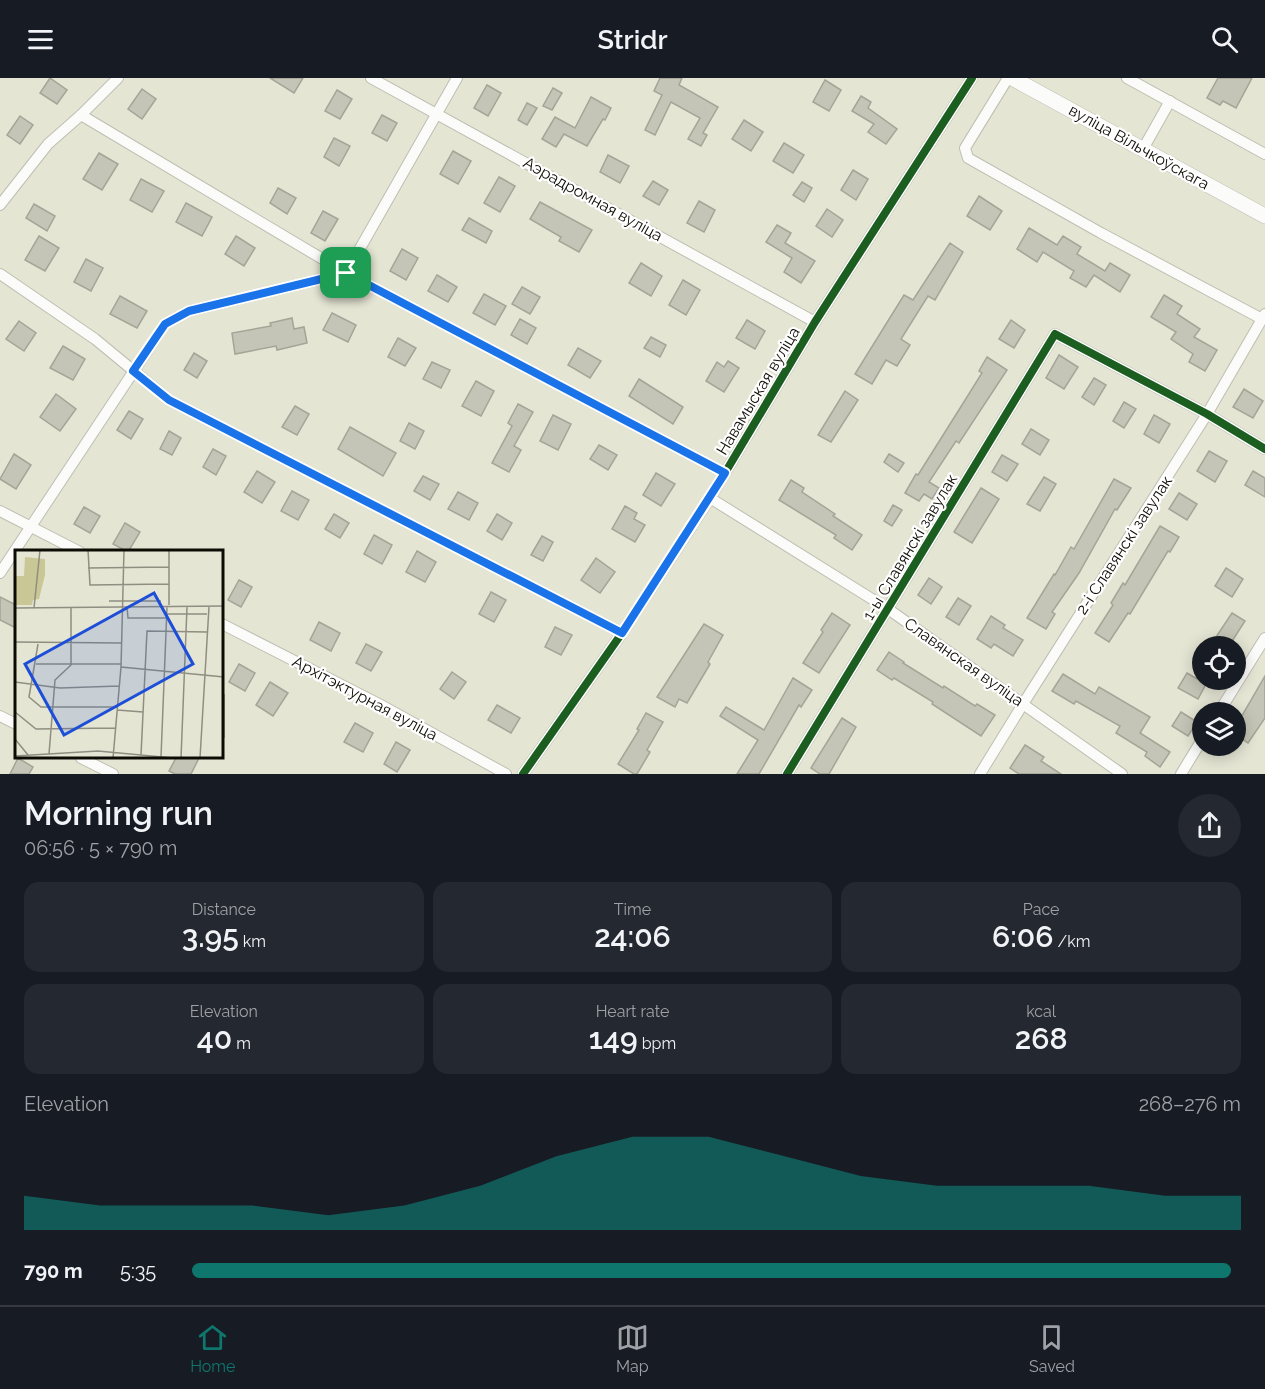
<!DOCTYPE html>
<meta charset="utf-8">
<style>
body{margin:0;font-family:Raleway,sans-serif;background:#242831;color:#f1f3f6;height:100vh;display:flex;flex-direction:column;font-size:22px;white-space:nowrap}
*{box-sizing:border-box;margin:0}
p{font-size:20px;color:#9ea1a6}
.icon{flex:none;width:33px;height:33px;fill:none;stroke:currentColor;stroke-width:2;stroke-linecap:round;stroke-linejoin:round}
.map{position:relative;height:696px;overflow:hidden}
.side{display:flex;flex-direction:column;background:#171b24;flex:1}
.side>*{flex:none}
.buttons{position:absolute;left:1192px;top:558px;display:grid;gap:12px}
.buttons a{display:grid;place-items:center;width:54px;height:54px;border-radius:50%;background:#171b24;box-shadow:0 3px 15px #0003;font-size:30px}
.pin{position:absolute;display:grid;place-items:center;width:51px;height:51px;color:#fff;margin:-26px;border-radius:12px;box-shadow:0 3px 9px #0006}
.round{display:grid;place-items:center;flex:none;width:63px;height:63px;border-radius:32px;background:#242831}
.summary{display:flex;align-items:center;justify-content:space-between;height:102px;padding:0 24px}
h1{font-size:33px;font-weight:600;line-height:45px}
.figures{display:grid;grid-template-columns:repeat(3,1fr);gap:9px;height:102px;padding:6px 24px}
.figures div{display:grid;align-content:center;border-radius:15px;background:#242831;text-align:center}
.figures b{font-size:30px;font-weight:600}
.figures small{font-size:16px;font-weight:400}
.figures p{font-size:16px}
.chart{height:168px;padding:12px 24px}
.chart p{display:flex;justify-content:space-between}
.chart svg{width:100%;height:108px;margin-top:6px;fill:#0f766e;opacity:.7}
ul{padding:0 24px;list-style:none;font-size:20px}
li{display:grid;grid-template-columns:96px 72px 1fr;align-items:center;height:45px}
li i{height:15px;border-radius:8px;background:#0f766e}
header{display:flex;justify-content:space-between;align-items:center;height:78px;padding:0 24px;background:#171b24;font-size:27px;font-weight:600}
.tab-bar{display:flex;justify-content:space-around;align-items:center;height:84px;border-top:2px solid #363941;background:#171b24;font-size:16px;color:#9ea1a6}
.tab-bar a{display:grid;justify-items:center;gap:3px}
.tab-bar .selected{color:#0f766e}
.map>svg:first-child{display:block}
</style>
<header><svg class="icon" aria-label="menu" viewBox="0 0 24 24"><path d="M4 6h16M4 12h16M4 18h16"/></svg>Stridr<svg class="icon" aria-label="search" viewBox="0 0 24 24"><circle cx="10" cy="10" r="6"/><path d="M15 15l6 6"/></svg></header>
<div class="map">
<svg width="1265" height="696" viewBox="0 0 1265 696">
<rect width="100%" height="100%" fill="#e5e5d4"/>
<g fill="#c5c5b7" stroke="#a4a497" stroke-width="1.5">
<polygon points="50,0 67,12 57,26 40,15"/>
<polygon points="270,0 303,0 294,15"/>
<polygon points="660,0 682,0 679,7 718,29 703,55 707,57 701,68 688,61 700,40 671,24 655,57 645,52 662,17 654,13"/>
<polygon points="1218,0 1252,0 1236,30 1223,23 1220,27 1207,20"/>
<polygon points="825,2 841,12 829,33 813,24"/>
<polygon points="487,7 501,15 488,38 474,30"/>
<polygon points="553,10 562,15 552,32 543,28"/>
<polygon points="142,11 156,21 142,41 128,31"/>
<polygon points="337,12 352,21 340,41 325,33"/>
<polygon points="861,18 871,24 868,30 897,51 886,66 868,54 874,46 852,33"/>
<polygon points="591,19 611,30 605,42 603,41 587,68 564,56 556,69 542,61 555,39 575,50"/>
<polygon points="527,25 537,30 527,47 518,42"/>
<polygon points="382,37 397,45 387,63 372,55"/>
<polygon points="20,38 33,47 20,66 7,57"/>
<polygon points="744,42 763,54 751,73 732,61"/>
<polygon points="334,60 350,68 339,88 324,79"/>
<polygon points="784,65 804,77 793,95 773,83"/>
<polygon points="453,73 471,83 458,106 440,96"/>
<polygon points="99,75 118,86 102,112 83,101"/>
<polygon points="608,77 629,88 620,105 600,94"/>
<polygon points="853,92 868,101 856,122 841,112"/>
<polygon points="499,99 515,108 500,134 484,125"/>
<polygon points="141,101 164,113 152,134 130,122"/>
<polygon points="653,103 668,112 659,127 643,118"/>
<polygon points="802,104 812,110 804,124 793,117"/>
<polygon points="278,110 296,120 287,136 270,125"/>
<polygon points="979,118 1002,133 990,152 967,138"/>
<polygon points="699,123 715,132 704,154 687,145"/>
<polygon points="540,124 592,152 579,174 559,163 561,159 530,141"/>
<polygon points="186,125 212,139 202,158 176,144"/>
<polygon points="34,126 55,138 47,153 26,140"/>
<polygon points="827,131 843,142 832,159 816,148"/>
<polygon points="323,133 338,141 325,163 311,155"/>
<polygon points="469,140 492,153 486,165 462,152"/>
<polygon points="777,147 791,155 785,165 815,183 801,205 784,194 792,180 766,164"/>
<polygon points="1029,150 1057,167 1063,158 1081,169 1077,176 1105,193 1110,185 1130,197 1120,214 1094,197 1086,209 1070,200 1074,193 1043,174 1037,184 1017,171"/>
<polygon points="39,158 59,170 45,193 25,182"/>
<polygon points="236,158 255,170 244,188 225,176"/>
<polygon points="950,165 963,174 935,222 928,218 901,261 910,267 897,288 886,282 872,306 855,296 904,217 913,222"/>
<polygon points="402,171 418,180 406,202 390,193"/>
<polygon points="86,181 103,190 91,213 74,204"/>
<polygon points="641,185 662,198 651,218 629,205"/>
<polygon points="437,197 457,209 448,224 428,213"/>
<polygon points="683,202 700,212 686,237 669,227"/>
<polygon points="522,209 540,219 530,236 512,226"/>
<polygon points="484,216 506,228 495,247 473,235"/>
<polygon points="1164,217 1182,228 1177,236 1200,251 1194,259 1217,272 1205,293 1189,284 1193,276 1171,261 1176,254 1151,239"/>
<polygon points="120,218 147,233 137,250 110,236"/>
<polygon points="332,235 356,247 348,264 323,252"/>
<polygon points="292,240 294,251 304,249 307,265 277,272 276,268 235,276 232,255 271,248 270,245"/>
<polygon points="520,241 536,250 527,266 511,257"/>
<polygon points="747,242 765,253 755,271 736,260"/>
<polygon points="1011,242 1025,252 1014,270 999,261"/>
<polygon points="19,243 36,255 24,273 6,261"/>
<polygon points="651,259 666,267 660,279 644,270"/>
<polygon points="398,260 416,270 405,288 388,279"/>
<polygon points="63,268 85,281 73,302 50,290"/>
<polygon points="578,270 601,283 590,300 568,287"/>
<polygon points="194,275 207,283 197,300 184,292"/>
<polygon points="1059,277 1078,289 1064,311 1046,300"/>
<polygon points="987,279 1007,292 959,365 956,363 929,404 939,410 932,421 924,416 919,423 905,415 916,396 918,397 962,327 982,295 979,293"/>
<polygon points="728,283 739,290 724,314 706,303 717,284 724,289"/>
<polygon points="432,284 450,292 441,310 423,301"/>
<polygon points="1094,300 1106,307 1094,327 1082,319"/>
<polygon points="639,301 683,329 673,346 629,318"/>
<polygon points="476,303 494,313 481,338 462,328"/>
<polygon points="1244,311 1263,323 1253,340 1233,329"/>
<polygon points="845,313 858,322 831,364 818,357"/>
<polygon points="56,316 76,331 60,353 40,339"/>
<polygon points="1124,324 1136,331 1124,350 1113,343"/>
<polygon points="518,326 533,334 514,368 521,372 509,394 492,385 512,348 508,345"/>
<polygon points="295,328 309,336 297,357 282,349"/>
<polygon points="129,333 143,341 131,361 117,352"/>
<polygon points="553,337 571,346 558,372 540,363"/>
<polygon points="1154,337 1170,346 1159,365 1144,356"/>
<polygon points="409,345 424,353 415,371 400,363"/>
<polygon points="350,349 396,375 383,398 338,371"/>
<polygon points="1031,351 1049,362 1040,377 1022,366"/>
<polygon points="169,353 181,360 172,377 160,371"/>
<polygon points="599,367 617,377 608,392 590,381"/>
<polygon points="213,371 226,378 216,397 203,389"/>
<polygon points="1209,373 1227,383 1215,404 1197,393"/>
<polygon points="14,376 31,387 16,411 0,401"/>
<polygon points="889,376 904,385 898,394 884,384"/>
<polygon points="1002,377 1018,386 1007,403 992,394"/>
<polygon points="257,393 275,404 262,425 244,414"/>
<polygon points="1253,393 1265,400 1265,419 1245,407"/>
<polygon points="656,395 675,406 661,428 643,417"/>
<polygon points="423,398 439,406 430,422 414,413"/>
<polygon points="1044,399 1056,406 1040,433 1027,426"/>
<polygon points="1114,401 1131,410 1117,432 1115,431 1079,495 1052,534 1055,536 1046,551 1027,540 1054,496 1055,497 1071,469 1074,471"/>
<polygon points="791,402 804,410 802,414 835,436 833,438 862,457 852,472 834,460 836,457 779,422"/>
<polygon points="981,410 999,421 972,465 954,454"/>
<polygon points="292,413 309,422 298,442 281,433"/>
<polygon points="458,414 478,425 469,442 448,431"/>
<polygon points="1179,415 1197,426 1187,442 1169,431"/>
<polygon points="893,427 902,432 892,448 884,443"/>
<polygon points="625,428 637,435 634,441 645,447 635,464 612,451"/>
<polygon points="84,429 100,438 90,455 74,446"/>
<polygon points="334,436 349,445 340,460 325,451"/>
<polygon points="497,436 512,445 502,462 487,453"/>
<polygon points="125,445 140,454 128,474 113,466"/>
<polygon points="1160,448 1179,459 1170,474 1168,473 1130,536 1128,535 1109,564 1095,555 1113,527 1111,525 1123,505 1125,507"/>
<polygon points="374,457 392,467 382,486 364,476"/>
<polygon points="542,458 553,464 543,483 531,477"/>
<polygon points="417,473 436,484 425,504 406,494"/>
<polygon points="596,480 615,494 600,515 581,502"/>
<polygon points="1226,490 1243,501 1232,519 1215,508"/>
<polygon points="929,500 942,509 931,526 918,517"/>
<polygon points="239,502 252,509 241,529 228,522"/>
<polygon points="491,514 506,522 494,544 479,536"/>
<polygon points="0,519 16,527 16,550 0,542"/>
<polygon points="958,520 971,528 959,547 946,539"/>
<polygon points="832,535 850,547 819,595 803,585 823,554 821,552"/>
<polygon points="1232,535 1245,543 1229,568 1210,568"/>
<polygon points="991,538 1005,547 1003,550 1023,562 1013,578 994,566 991,570 977,561"/>
<polygon points="319,544 340,555 331,573 310,562"/>
<polygon points="704,546 723,557 708,584 710,586 687,625 679,621 675,629 657,619"/>
<polygon points="555,549 572,557 561,577 545,569"/>
<polygon points="366,566 382,574 371,593 356,585"/>
<polygon points="889,574 904,584 903,585 943,610 944,608 975,628 977,626 995,637 981,658 932,626 933,624 894,600 892,602 877,592"/>
<polygon points="239,586 255,595 245,613 229,604"/>
<polygon points="452,594 466,604 454,621 440,611"/>
<polygon points="1187,595 1206,606 1198,621 1178,610"/>
<polygon points="1063,596 1095,616 1099,609 1150,639 1140,655 1170,674 1160,689 1145,678 1147,674 1116,655 1120,648 1076,623 1074,626 1052,613"/>
<polygon points="1265,598 1265,640 1248,665 1236,657 1236,648"/>
<polygon points="793,600 812,612 801,629 799,627 759,696 737,696 758,662 720,638 726,629 764,652"/>
<polygon points="270,604 288,615 273,638 256,627"/>
<polygon points="497,627 520,640 511,655 488,642"/>
<polygon points="1181,634 1197,644 1188,658 1172,648"/>
<polygon points="646,635 663,644 647,672 650,674 637,696 634,696 618,686 639,652 637,651"/>
<polygon points="842,640 856,649 829,696 820,696 811,690"/>
<polygon points="355,645 373,655 363,674 344,664"/>
<polygon points="396,664 410,672 397,694 384,686"/>
<polygon points="1025,667 1044,679 1041,683 1061,696 1019,696 1010,690"/>
<polygon points="18,680 33,689 29,696 10,696"/>
<polygon points="176,680 199,680 191,696 175,696 169,693"/>
</g>
<g fill="none" stroke-linecap="round" stroke-linejoin="round">
<defs>
<g id="street">
<polyline points="371,0 815,244"/>
<polyline points="1008,0 965,70 968,80 1101,155 1262,241"/>
<polyline points="1127,0 1265,76"/>
<polyline points="81,37 346,195 725,395"/>
<polyline points="1143,71 1170,23"/>
<polyline points="0,127 48,66 81,37 118,0"/>
<polyline points="0,196 95,261 169,322 622,555"/>
<polyline points="710,420 888,531 1122,696"/>
<polyline points="0,433 80,474"/>
<polyline points="0,495 165,246 189,233 346,195 457,0"/>
<polyline points="222,546 379,626 506,696"/>
<polyline points="1219,634 1265,560"/>
<polyline points="0,638 16,646"/>
<polyline points="81,680 113,696"/>
<polyline points="523,696 622,555 710,420 815,244 972,0"/>
<polyline points="787,696 1055,256 1207,336 1265,371"/>
<polyline points="980,696 1023,626 1207,336 1265,236"/>
<polyline points="1181,696 1203,660"/>
</g>
<polyline id="secondary" points="1012,0 1265,138"/>
</defs>
<use href="#street" stroke="#bebeb2" stroke-width="12"/>
<use href="#secondary" stroke="#bebeb2" stroke-width="16"/>
<use href="#street" stroke="#fbfbf9" stroke-width="10"/>
<use href="#secondary" stroke="#fbfbf9" stroke-width="15"/>
<defs>
<g id="cycleway">
<polyline points="523,696 622,555 710,420 815,244 972,0"/>
<polyline points="787,696 1055,256 1207,336 1265,371"/>
</g>
</defs>
<use href="#cycleway" stroke="#fff" stroke-width="11"/>
<use href="#cycleway" stroke="#1b5e20" stroke-width="8"/>
</g>
<g fill="none" stroke-linecap="round" stroke-linejoin="round">
<defs>
<polygon id="route" points="346,195 725,395 622,555 169,322 133,293 165,246 189,233"/>
</defs>
<use href="#route" stroke="#fff" stroke-width="12"/>
<use href="#route" stroke="#1a73e8" stroke-width="8"/>
</g>
<g text-anchor="middle" dominant-baseline="central" stroke-width="4.5" stroke-linejoin="round" paint-order="stroke">
<g font-size="16" fill="#0d0c04" stroke="#fff">
<text transform="translate(1139 69) rotate(29)">вуліца Вільчкоўскага</text>
<text transform="translate(593 121) rotate(29)">Аэрадромная вуліца</text>
<text transform="translate(758 313) rotate(-59)">Навамыская вуліца</text>
<text transform="translate(1124 467) rotate(-57)">2-і Славянскі завулак</text>
<text transform="translate(910 469) rotate(-59)">1-ы Славянскі завулак</text>
<text transform="translate(964 584) rotate(35)">Славянская вуліца</text>
<text transform="translate(365 620) rotate(28)">Архітэктурная вуліца</text>
</g>
</g>
<g transform="translate(15 472)">
<rect width="208" height="208" fill="#e5e5d4"/>
<path d="M10,7L30,9V25L24,49L18,50L17,55H0V26H9Z" fill="#cac796"/>
<path fill="none" stroke="#8f8e81" stroke-width="1.5" d="M56,0H133M73,0L75,35L154,34M154,0V55M73,18L154,17M94,51H146M112,57L113,68H152M0,58L209,56M19,58L25,0M152,64H192M0,92L106,93M23,94L14,147L26,157H102M21,114H106M106,117L209,127M0,132L45,138L104,136M209,144V188M102,160L128,162M0,162L21,179L100,178M0,189L13,205M34,204L40,130L56,115V57M126,205L132,81L192,82M0,206L83,201L158,208M146,207L152,57M98,208L106,117L109,0M166,208L172,57M185,208L194,57"/>
<path fill="#1d4ed8" fill-opacity="0.15" stroke="#1d4ed8" stroke-width="3" d="M139,43L178,114L49,185L10,114Z"/>
<rect width="208" height="208" fill="none" stroke="#0d0c04" stroke-width="3"/>
</g>
</svg>
<div class="buttons">
<a><svg class="icon" aria-label="locate" viewBox="0 0 24 24"><circle cx="12" cy="12" r="6"/><path d="M12 2v4M12 18v4M2 12h4M18 12h4"/></svg></a>
<a><svg class="icon" aria-label="layers" viewBox="0 0 24 24"><path d="M12 4l9 5-9 5-9-5zM3 14l9 5 9-5"/></svg></a>
</div>
<div class="pin" style="left:346px;top:195px;background:#1e9e55"><svg class="icon" aria-label="arrive" viewBox="0 0 24 24"><path d="M6 21V4h12l-3 4 3 4H6"/></svg></div>
</div>
<section class="side">
<div class="summary"><div><h1>Morning run</h1><p>06:56 · 5 × 790 m</p></div><a class="round"><svg class="icon" aria-label="share" viewBox="0 0 24 24"><path d="M12 15V3M7 8l5-5 5 5M5 13v7h14v-7"/></svg></a></div>
<div class="figures">
<div><p>Distance</p><b>3.95<small> km</small></b></div>
<div><p>Time</p><b>24:06</b></div>
<div><p>Pace</p><b>6:06<small> /km</small></b></div>
</div>
<div class="figures">
<div><p>Elevation</p><b>40<small> m</small></b></div>
<div><p>Heart rate</p><b>149<small> bpm</small></b></div>
<div><p>kcal</p><b>268</b></div>
</div>
<div class="chart"><p><span>Elevation</span>268–276 m</p>
<svg viewBox="0 0 160 44" preserveAspectRatio="none"><path d="M0 44V30L10 34L20 34L30 34L40 38L50 34L60 26L70 14L80 6L90 6L100 14L110 22L120 26L130 26L140 26L150 30L160 30V44z"/></svg>
</div>
<ul>
<li><b>790 m</b>5:35<i style="width:99%"></i></li>
</ul>
</section>
<nav class="tab-bar">
<a class="selected"><svg class="icon" aria-label="home" viewBox="0 0 24 24"><path d="M3 11l9-7 9 7M6 9v11h12V9"/></svg>Home</a>
<a><svg class="icon" aria-label="map" viewBox="0 0 24 24"><path d="M3 6l6-2 6 2 6-2v14l-6 2-6-2-6 2zM9 4v14M15 6v14"/></svg>Map</a>
<a><svg class="icon" aria-label="saved" viewBox="0 0 24 24"><path d="M7 4h10v16l-5-4-5 4z"/></svg>Saved</a>
</nav>
